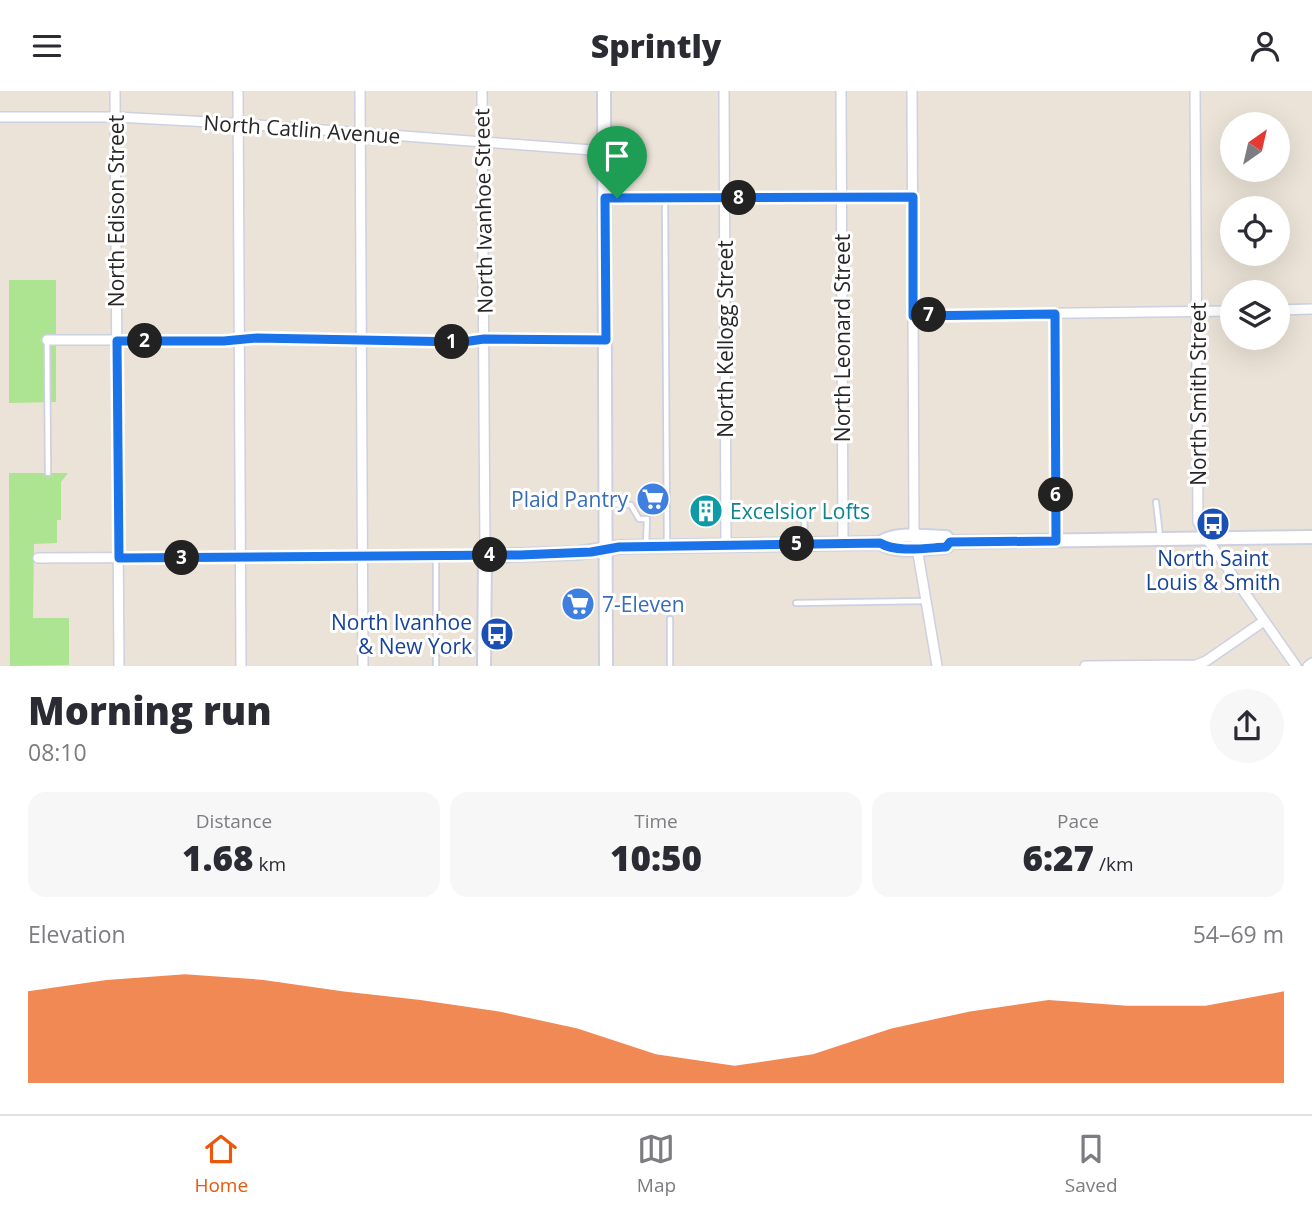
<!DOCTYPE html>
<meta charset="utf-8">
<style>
body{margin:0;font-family:"Open Sans",sans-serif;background:#f7f7f7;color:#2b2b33;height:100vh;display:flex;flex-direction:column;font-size:26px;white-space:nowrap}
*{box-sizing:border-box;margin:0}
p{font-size:23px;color:#7c7c81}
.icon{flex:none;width:38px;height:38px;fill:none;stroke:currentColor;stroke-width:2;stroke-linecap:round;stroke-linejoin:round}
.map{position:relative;height:575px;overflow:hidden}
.details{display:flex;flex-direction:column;background:#fff;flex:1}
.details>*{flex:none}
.needle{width:46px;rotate:34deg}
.tools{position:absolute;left:1220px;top:21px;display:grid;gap:14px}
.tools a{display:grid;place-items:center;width:70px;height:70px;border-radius:50%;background:#fff;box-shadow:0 7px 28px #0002;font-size:35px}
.pin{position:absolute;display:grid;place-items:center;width:60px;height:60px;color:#fff;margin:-72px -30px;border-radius:50% 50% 50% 0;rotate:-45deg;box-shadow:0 0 7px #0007}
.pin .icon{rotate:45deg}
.km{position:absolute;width:35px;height:35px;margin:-18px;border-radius:50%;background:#222;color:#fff;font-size:19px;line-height:35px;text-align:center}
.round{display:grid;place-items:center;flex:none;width:74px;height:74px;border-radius:37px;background:#f7f7f7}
.headline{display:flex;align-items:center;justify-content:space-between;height:119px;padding:0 28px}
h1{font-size:38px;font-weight:800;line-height:52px}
.figures{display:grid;grid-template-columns:repeat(3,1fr);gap:10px;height:119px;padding:7px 28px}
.figures div{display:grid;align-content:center;border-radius:18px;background:#f7f7f7;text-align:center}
.figures b{font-size:35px;font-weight:800}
.figures small{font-size:19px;font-weight:400}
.figures p{font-size:19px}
.chart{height:196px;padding:14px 28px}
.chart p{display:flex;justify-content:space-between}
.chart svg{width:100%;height:126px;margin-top:7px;fill:#ea580c;opacity:.7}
header{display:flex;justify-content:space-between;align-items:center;height:91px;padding:0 28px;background:#fff;font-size:32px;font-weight:800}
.menu{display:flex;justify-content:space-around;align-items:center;height:98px;border-top:2px solid #e1e1e2;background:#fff;font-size:19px;color:#7c7c81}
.menu a{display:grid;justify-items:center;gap:4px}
.menu .selected{color:#ea580c}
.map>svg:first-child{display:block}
</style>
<header><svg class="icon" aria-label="menu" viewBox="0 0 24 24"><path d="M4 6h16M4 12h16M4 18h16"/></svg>Sprintly<svg class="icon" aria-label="person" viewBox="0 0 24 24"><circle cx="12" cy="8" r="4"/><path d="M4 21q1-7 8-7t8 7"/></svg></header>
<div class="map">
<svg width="1312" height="575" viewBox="0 0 1312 575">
<rect width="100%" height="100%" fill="#ebe3d7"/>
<g fill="#ace491">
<polygon points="9,189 56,189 56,311 9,312"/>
<polygon points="9,382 68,382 61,391 61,429 57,429 57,452 34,453 33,527 69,527 69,574 10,575"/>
</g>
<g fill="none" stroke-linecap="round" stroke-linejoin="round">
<defs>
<g id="lane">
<polyline points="665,108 667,453"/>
<polyline points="47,250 48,382"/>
<polyline points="1156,411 1160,445"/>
<polyline points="607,413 631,414 639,428 647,428 646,453"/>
<polyline points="804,423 805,450"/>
<polyline points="796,512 924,510"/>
<polyline points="670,528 670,575"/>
<polyline points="436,575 436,465"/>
</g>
<g id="street">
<polyline points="115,0 119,575"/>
<polyline points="238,0 241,575"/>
<polyline points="360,0 363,575"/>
<polyline points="724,0 726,454"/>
<polyline points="841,0 843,452"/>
<polyline points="912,0 914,439 937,575"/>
<polyline points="1195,0 1198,431 1207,448 1296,575"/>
<polyline points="0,26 115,26 230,32 605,60"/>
<polyline points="605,107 913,106"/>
<polyline points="1278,219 1312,218"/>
<polyline points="1055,223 1056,450"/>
<polyline points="913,224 1232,220"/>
<polyline points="47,249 224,249 257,247 463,251 484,248 605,249"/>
<polyline points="38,467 485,465 482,0"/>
<polyline points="1085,575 1196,574 1206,570 1264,530"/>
<polyline points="1308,575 1312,572"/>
</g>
<g id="secondary">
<polyline points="604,0 606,575"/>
<path d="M880,452C895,440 927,446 946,446L950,451L1312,446"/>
<path d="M484,575L485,465L578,462L619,456L880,452C897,463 926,457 946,456L950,451"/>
</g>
</defs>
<use href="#lane" stroke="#cdd0e1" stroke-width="8"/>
<use href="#street" stroke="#cdd0e1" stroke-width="12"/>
<use href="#secondary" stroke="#cdd0e1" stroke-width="16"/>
<use href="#lane" stroke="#fff" stroke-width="4.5"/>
<use href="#street" stroke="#fff" stroke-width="9"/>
<use href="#secondary" stroke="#fff" stroke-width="12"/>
</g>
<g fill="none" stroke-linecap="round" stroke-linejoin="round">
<defs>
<path id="route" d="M913,106V225L1055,223L1056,450L950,451L946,456C926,457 897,462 880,452L619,456L591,461L520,464L119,467L117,250H224L257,247L463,251L484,248L606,249L605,107Z"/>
</defs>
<use href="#route" stroke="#fff" stroke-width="14"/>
<use href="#route" stroke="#1a73e8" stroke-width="9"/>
</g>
<defs>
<symbol id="supermarket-disc" viewBox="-11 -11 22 22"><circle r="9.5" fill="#3f7fe0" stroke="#fff"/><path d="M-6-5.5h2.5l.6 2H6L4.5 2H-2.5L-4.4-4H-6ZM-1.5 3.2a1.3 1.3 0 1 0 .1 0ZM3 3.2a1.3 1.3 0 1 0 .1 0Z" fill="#fff"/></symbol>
<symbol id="building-disc" viewBox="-11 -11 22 22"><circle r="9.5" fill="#0f9aa8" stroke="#fff"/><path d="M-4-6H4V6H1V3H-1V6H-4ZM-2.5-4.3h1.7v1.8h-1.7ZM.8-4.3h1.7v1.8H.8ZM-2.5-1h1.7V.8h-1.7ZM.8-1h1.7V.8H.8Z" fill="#fff"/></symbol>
<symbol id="bus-disc" viewBox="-11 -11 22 22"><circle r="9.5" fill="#1a4fb4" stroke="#fff"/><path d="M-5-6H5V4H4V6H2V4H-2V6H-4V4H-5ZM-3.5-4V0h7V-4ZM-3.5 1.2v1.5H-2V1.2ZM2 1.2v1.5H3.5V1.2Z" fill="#fff"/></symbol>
</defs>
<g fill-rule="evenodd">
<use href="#supermarket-disc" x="634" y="389" width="38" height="38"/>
<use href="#building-disc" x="687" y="401" width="38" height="38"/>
<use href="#bus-disc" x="1194" y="414" width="38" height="38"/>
<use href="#supermarket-disc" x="559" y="494" width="38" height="38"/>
<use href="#bus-disc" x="478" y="524" width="38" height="38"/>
</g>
<g text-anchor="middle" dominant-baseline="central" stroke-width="6" stroke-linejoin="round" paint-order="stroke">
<g font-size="21" fill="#272727" stroke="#fff">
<text transform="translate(302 38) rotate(4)">North Catlin Avenue</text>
<text transform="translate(116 120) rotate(-90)">North Edison Street</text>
<text transform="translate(483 120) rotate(-91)">North Ivanhoe Street</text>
<text transform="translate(842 247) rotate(-90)">North Leonard Street</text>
<text transform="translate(725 248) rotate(-90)">North Kellogg Street</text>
<text transform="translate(1198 303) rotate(-90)">North Smith Street</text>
</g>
<g font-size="21" fill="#366cbe" stroke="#fff" text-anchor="end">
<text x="628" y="408">Plaid Pantry</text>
<text x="602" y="513" text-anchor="start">7-Eleven</text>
</g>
<g font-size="21" fill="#0d838f" stroke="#fff" text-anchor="start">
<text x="730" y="420">Excelsior Lofts</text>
</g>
<g font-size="21" fill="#164399" stroke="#fff">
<text x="1213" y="467">North Saint<tspan x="1213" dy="24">Louis &amp; Smith</tspan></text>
<text x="472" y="531" text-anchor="end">North Ivanhoe<tspan x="472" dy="24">&amp; New York</tspan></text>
</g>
</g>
</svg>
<div class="tools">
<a><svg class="needle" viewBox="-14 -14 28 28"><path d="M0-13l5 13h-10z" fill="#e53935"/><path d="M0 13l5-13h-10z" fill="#7c7c81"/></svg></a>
<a><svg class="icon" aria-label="locate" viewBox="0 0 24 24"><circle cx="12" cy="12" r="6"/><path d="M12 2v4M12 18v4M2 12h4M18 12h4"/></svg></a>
<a><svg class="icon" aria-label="layers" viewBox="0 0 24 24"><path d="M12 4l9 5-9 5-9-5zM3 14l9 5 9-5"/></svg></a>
</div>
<div class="pin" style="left:617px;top:107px;background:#1e9e55"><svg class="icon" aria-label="arrive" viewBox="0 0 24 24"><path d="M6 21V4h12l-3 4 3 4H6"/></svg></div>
<b class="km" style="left:452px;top:251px">1</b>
<b class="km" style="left:145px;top:250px">2</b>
<b class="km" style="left:182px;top:467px">3</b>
<b class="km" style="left:490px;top:464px">4</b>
<b class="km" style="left:797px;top:453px">5</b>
<b class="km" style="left:1056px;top:404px">6</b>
<b class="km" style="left:929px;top:224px">7</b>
<b class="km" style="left:739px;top:107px">8</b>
</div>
<section class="details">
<div class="headline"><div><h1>Morning run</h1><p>08:10</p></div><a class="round"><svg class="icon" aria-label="share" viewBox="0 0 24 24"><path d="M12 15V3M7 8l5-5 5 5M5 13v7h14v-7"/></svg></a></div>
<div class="figures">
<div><p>Distance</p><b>1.68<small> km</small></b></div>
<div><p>Time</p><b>10:50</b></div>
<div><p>Pace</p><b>6:27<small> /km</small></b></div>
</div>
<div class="chart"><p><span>Elevation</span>54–69 m</p>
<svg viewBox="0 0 160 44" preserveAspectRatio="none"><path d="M0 44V12L10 8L20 6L30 8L40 12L50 15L60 19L70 25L80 34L90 38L100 34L110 25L120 19L130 15L140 17L150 17L160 12V44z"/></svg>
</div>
</section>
<nav class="menu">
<a class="selected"><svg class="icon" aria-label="home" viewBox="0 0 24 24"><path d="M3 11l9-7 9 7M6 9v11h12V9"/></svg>Home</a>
<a><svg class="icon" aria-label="map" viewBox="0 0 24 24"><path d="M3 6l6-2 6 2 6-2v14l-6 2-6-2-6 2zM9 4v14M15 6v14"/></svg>Map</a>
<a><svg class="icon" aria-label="saved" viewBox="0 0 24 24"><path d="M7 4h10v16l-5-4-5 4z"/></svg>Saved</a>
</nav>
